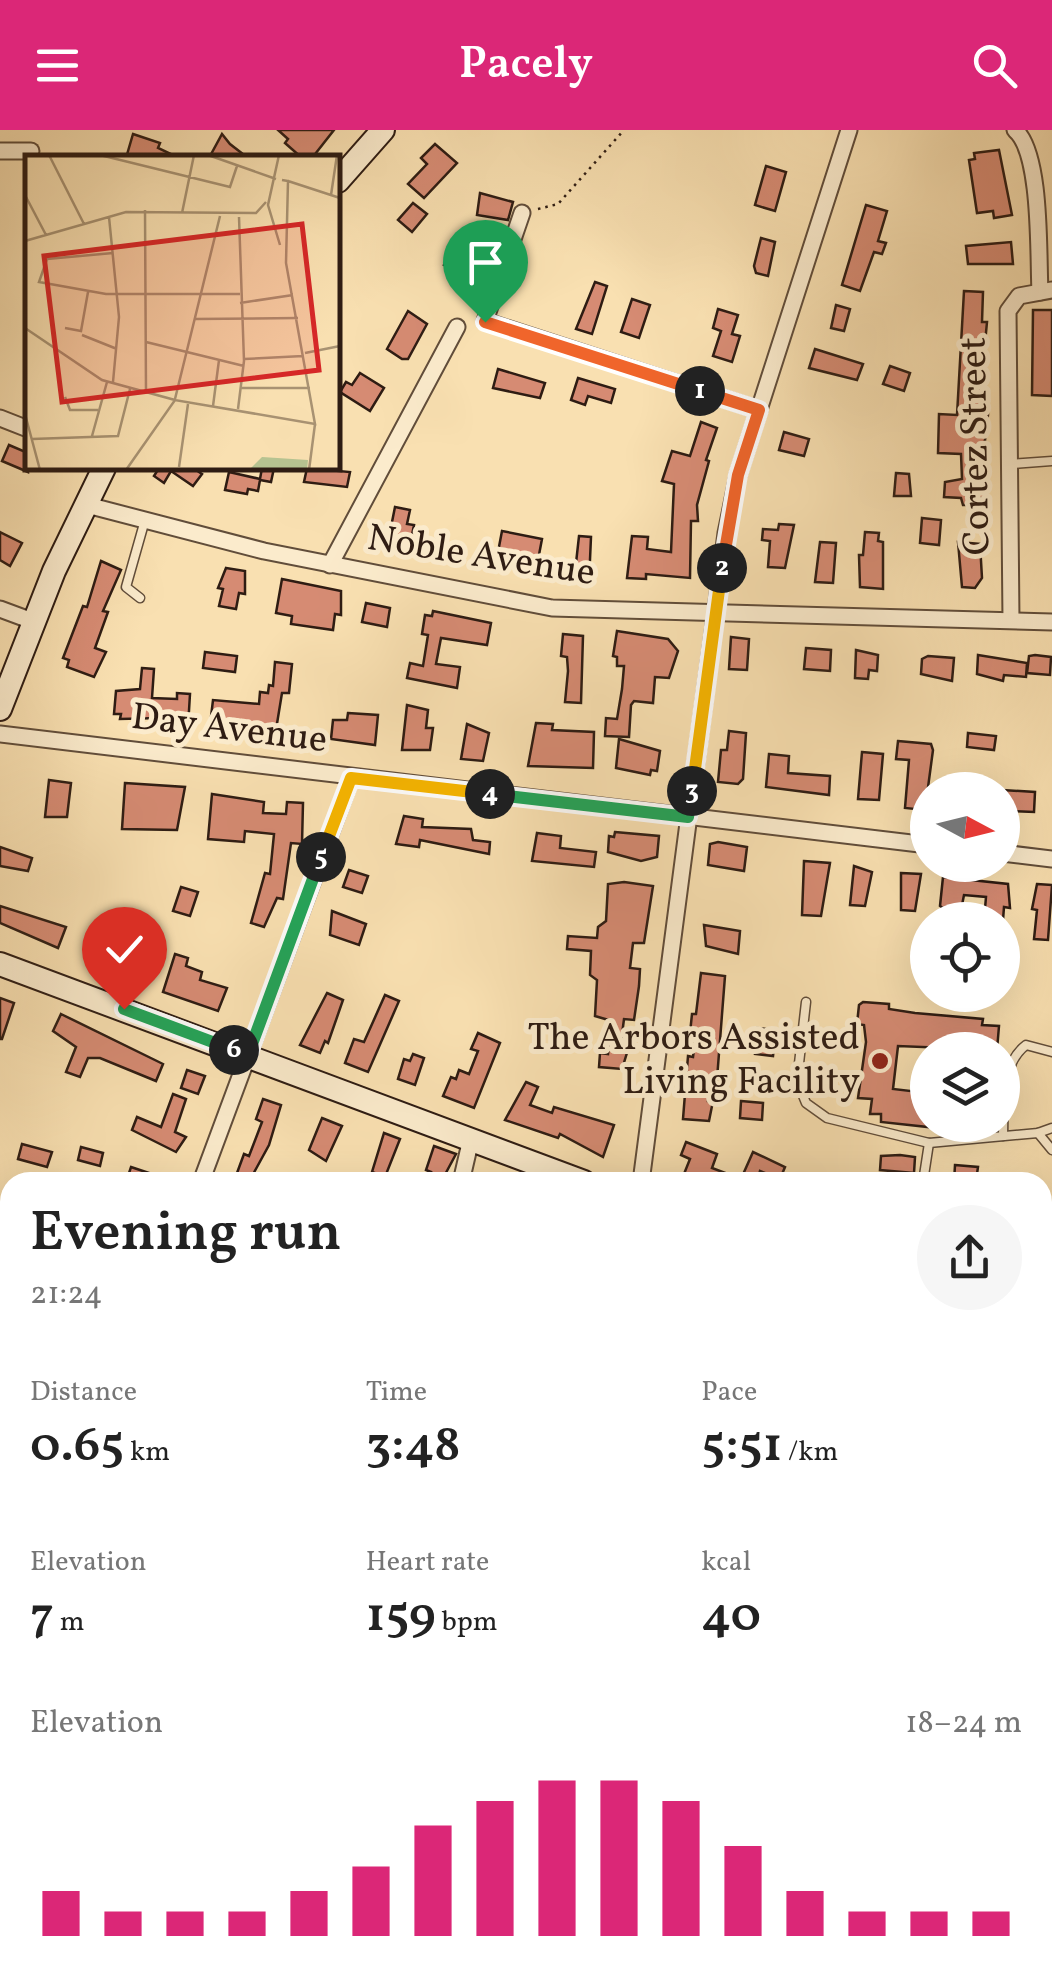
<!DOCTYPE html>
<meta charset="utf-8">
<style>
body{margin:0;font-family:Vollkorn,serif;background:#f6f6f6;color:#222;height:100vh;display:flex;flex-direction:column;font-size:38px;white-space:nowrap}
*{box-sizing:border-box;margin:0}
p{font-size:32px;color:#767676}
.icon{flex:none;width:55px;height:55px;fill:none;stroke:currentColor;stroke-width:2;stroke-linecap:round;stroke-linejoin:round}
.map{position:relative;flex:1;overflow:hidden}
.panel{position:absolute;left:0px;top:1042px;width:1052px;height:812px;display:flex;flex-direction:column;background:#fff;border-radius:30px 30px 0 0;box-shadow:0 10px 40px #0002}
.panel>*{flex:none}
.needle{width:65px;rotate:97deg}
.controls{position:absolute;left:910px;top:642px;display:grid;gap:20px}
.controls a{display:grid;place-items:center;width:110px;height:110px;border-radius:50%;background:#fff;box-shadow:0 10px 40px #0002;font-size:50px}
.pin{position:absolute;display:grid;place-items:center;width:85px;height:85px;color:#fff;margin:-102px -42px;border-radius:50% 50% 50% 0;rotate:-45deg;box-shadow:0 0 10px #0007}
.pin .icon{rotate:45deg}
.km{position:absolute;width:50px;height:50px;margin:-25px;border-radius:50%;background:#222;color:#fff;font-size:28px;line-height:50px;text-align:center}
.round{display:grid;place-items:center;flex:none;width:105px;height:105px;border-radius:52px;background:#f6f6f6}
.overview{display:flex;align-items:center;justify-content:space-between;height:170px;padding:0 30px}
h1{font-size:55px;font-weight:600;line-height:75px}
.figures{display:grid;grid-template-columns:repeat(3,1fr);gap:15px;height:170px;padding:10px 30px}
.figures div{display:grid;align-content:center}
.figures b{font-size:50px;font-weight:600}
.figures small{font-size:28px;font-weight:400}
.figures p{font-size:28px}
.chart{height:280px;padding:20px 30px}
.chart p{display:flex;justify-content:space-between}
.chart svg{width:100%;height:180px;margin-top:10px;stroke:#db2777;stroke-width:6}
header{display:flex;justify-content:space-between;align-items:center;height:130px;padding:0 30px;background:#db2777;color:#fff;font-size:45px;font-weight:600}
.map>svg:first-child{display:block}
</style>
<header><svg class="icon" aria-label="menu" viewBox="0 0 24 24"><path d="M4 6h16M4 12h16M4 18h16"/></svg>Pacely<svg class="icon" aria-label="search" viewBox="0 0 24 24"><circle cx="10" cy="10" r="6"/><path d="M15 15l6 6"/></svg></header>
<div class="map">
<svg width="1052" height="1853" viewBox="0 0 1052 1853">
<rect width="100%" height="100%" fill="#f9e0b1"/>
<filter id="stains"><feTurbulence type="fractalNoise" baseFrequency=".002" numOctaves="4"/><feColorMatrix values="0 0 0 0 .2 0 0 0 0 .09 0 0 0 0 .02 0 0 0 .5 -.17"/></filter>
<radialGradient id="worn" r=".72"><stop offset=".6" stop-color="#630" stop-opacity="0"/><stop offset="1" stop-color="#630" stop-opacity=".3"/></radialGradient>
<g fill="#d68b73" stroke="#2e1c13" stroke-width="2.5">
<polygon points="278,0 334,0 312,28 302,28 285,13 288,9"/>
<polygon points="133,4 160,13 158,18 179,28 126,28"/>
<polygon points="222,4 230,14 248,28 209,28"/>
<polygon points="435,14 457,33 424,68 408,54 427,34 421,28"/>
<polygon points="999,20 1012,85 994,88 993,81 977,83 969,30 975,29 974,23"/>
<polygon points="766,36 786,42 775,81 755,75"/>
<polygon points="480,63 513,72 508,90 477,85"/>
<polygon points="413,73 427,84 412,102 398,90"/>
<polygon points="866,75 887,81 878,111 886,113 882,124 874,122 860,161 842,155"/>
<polygon points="761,108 775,112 768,146 756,143 754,136"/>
<polygon points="1011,112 1013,134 968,134 966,116"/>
<polygon points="454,115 473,123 463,144 444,135"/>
<polygon points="595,152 607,156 592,204 576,199"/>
<polygon points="964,161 983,162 982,192 987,192 980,266 988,266 988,285 983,327 974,326 973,349 985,352 984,368 973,368 971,375 963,375 961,368 944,367 945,352 962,349 961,324 938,323 939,284 957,285"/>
<polygon points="632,169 650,175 639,208 621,202"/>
<polygon points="836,175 850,179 844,201 831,198"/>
<polygon points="718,179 738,185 732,204 740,206 732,232 713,226 721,201 713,198"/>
<polygon points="1033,180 1052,180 1052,266 1032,265"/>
<polygon points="408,181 427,194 408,229 402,229 387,219"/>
<polygon points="815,219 863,234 857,250 809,238"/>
<polygon points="890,236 910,243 904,261 883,254"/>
<polygon points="498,239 545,253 540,268 493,258"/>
<polygon points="360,243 384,258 370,281 340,262 346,252 352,255"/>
<polygon points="578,248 615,259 611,273 588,266 585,275 571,270"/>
<polygon points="701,292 717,298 706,330 709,331 697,375 698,391 691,391 690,448 646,444 646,449 627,448 632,406 648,407 647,419 671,422 674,354 662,351 672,321 690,326"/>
<polygon points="784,302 809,309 804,326 779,320"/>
<polygon points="9,315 28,323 28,342 2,331"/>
<polygon points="159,338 193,338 202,344 193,356 171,341 164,353 154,346"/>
<polygon points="262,338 274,338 271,352 260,350 258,361 248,359 247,364 225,360 229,342 260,349"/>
<polygon points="307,338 350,342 347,357 304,352"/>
<polygon points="896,343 909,344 911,366 894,366"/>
<polygon points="395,377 410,380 407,394 414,395 410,415 388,412"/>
<polygon points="922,388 941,390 939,415 920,413"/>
<polygon points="779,394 794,395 785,438 768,437 770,411 762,410 763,399 778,400"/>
<polygon points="502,401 542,409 538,430 498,422"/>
<polygon points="0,402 22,413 10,436 0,430"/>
<polygon points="865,402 879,403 878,411 883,412 883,459 860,457 859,425 863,425"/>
<polygon points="579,406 591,407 589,452 574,451"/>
<polygon points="820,412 836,413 833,453 815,452"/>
<polygon points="958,412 980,414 982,448 975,458 962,457"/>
<polygon points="101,431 121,440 103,481 108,482 95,518 106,522 94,547 67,537 69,530 63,528 83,476 87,477"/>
<polygon points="226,438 245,441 245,464 239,463 236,479 219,476 223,459 218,458"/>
<polygon points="282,449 341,461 341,485 335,484 333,500 291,494 292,486 276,483"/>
<polygon points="366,473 390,478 387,497 362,492"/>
<polygon points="433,481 491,493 487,515 441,508 436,534 460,537 457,558 407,548 410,533 423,536 428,505 422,504 425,485 432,486"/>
<polygon points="617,501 668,509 678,521 669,548 655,547 653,573 634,571 631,575 629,607 605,606 606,588 617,589 622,559 624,536 617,536 617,527 613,526"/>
<polygon points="563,504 583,506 581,573 565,572 568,541 567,527 561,526"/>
<polygon points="731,507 749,509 747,540 729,539"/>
<polygon points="806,518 831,520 830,541 804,539"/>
<polygon points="856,520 878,525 877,541 869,540 868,549 855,548"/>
<polygon points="205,522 237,526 235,542 203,538"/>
<polygon points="978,525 1027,533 1026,547 1004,545 1003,551 977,544"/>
<polygon points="1035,525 1051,527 1050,545 1027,543 1029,526"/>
<polygon points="928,526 954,528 952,551 921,544 922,529"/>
<polygon points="275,532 292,534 289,563 282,563 275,606 256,604 256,599 210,595 213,570 259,574 260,562 268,563 269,555 273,556"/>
<polygon points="142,538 154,539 152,568 177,569 177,563 190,564 188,597 160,595 160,588 120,589 121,584 114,584 116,561 140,559"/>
<polygon points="407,575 428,580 426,598 433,598 430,620 402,620"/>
<polygon points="348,583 378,585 375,615 331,609 333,590 347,590"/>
<polygon points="536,593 553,594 552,600 594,602 593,638 528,636"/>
<polygon points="467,594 489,603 483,631 461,629"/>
<polygon points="729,601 746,603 743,649 738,654 718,652 721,620 727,620"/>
<polygon points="968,603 996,606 994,620 967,617"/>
<polygon points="619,609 660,621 657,641 651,640 650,645 616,638"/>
<polygon points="898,611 931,614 933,620 925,680 905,678 909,630 896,629"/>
<polygon points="862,622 883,624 879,670 858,669"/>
<polygon points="769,624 789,626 788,643 830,646 829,665 766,657"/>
<polygon points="49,650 71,653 67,687 45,687"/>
<polygon points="125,653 185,657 177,700 122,699"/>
<polygon points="1002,660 1035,662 1034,682 1010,681 1010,676 1002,675"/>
<polygon points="212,664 264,672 263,683 286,684 287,672 303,673 302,714 291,713 283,769 277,768 264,797 251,793 265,743 270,744 274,704 245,701 244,712 208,709"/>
<polygon points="404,686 423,689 422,697 471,699 473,710 490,712 489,724 420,710 419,717 396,714"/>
<polygon points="615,702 659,706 657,727 641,731 608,722 609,706 614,707"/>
<polygon points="537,703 561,706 560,718 596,722 594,737 532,731"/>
<polygon points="718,712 747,717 744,741 708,735 710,714"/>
<polygon points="0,717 32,728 28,741 0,736"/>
<polygon points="804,731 830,733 821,786 802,785"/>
<polygon points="854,736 872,742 865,776 850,775"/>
<polygon points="349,740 368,746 362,763 343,757"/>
<polygon points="901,743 921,744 915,781 901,780"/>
<polygon points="943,747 1008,754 1010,778 1004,777 1003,790 984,790 986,767 964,765 959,790 945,788 946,780 940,776"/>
<polygon points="624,752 653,756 644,813 633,813 630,838 640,839 639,856 634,890 624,889 621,912 630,913 622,939 599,937 600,923 608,924 612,891 595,886 597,850 590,845 591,821 567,819 568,806 597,808 598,797 606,791 608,754"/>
<polygon points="1037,754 1052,755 1048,810 1034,809 1037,780 1032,779"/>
<polygon points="181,757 198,762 190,786 173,781"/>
<polygon points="0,776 66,797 58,818 0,793"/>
<polygon points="332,781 366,794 359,815 330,805"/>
<polygon points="704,795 740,801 738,824 706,816"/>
<polygon points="116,807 140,817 136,825 142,827 132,852 110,843 118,821 112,819"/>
<polygon points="175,824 188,828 186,836 202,842 200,850 227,858 218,881 163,862"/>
<polygon points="701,843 725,846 717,949 710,948 708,971 713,971 709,991 683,989 688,926 693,927 696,904 690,903 692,884 696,884"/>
<polygon points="327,863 343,870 328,913 325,911 320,923 300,915"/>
<polygon points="385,865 399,871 368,942 345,933 354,909 364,912"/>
<polygon points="0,868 14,873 2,909 0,909"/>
<polygon points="863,872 889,874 889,879 915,883 983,889 982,895 999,896 997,920 898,916 893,959 928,963 928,997 881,992 881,984 870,984 872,969 858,968 866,912 864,895 857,894 859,875"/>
<polygon points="61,884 163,934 156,951 100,928 88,928 80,947 66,942 76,917 53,901"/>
<polygon points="757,898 776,900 773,926 755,924"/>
<polygon points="478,903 500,913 474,978 443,966 451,947 456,949 459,940 469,944 478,921 471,919"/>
<polygon points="413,924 424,928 415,955 398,949 404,929 410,931"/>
<polygon points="187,940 205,946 198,964 181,958"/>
<polygon points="526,952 538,957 530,975 552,983 554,977 614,995 603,1027 560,1004 558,1008 505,990"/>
<polygon points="173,964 186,969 175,1002 186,1007 176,1022 132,1000 137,987 161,997"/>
<polygon points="263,969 281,975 269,1015 251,1048 237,1043 244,1024 249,1026 262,992 256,989"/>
<polygon points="741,971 763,973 762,990 740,988"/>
<polygon points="322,988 342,996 326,1031 309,1020"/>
<polygon points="384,1003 400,1009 385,1047 372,1042"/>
<polygon points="686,1012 717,1024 712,1038 741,1049 753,1022 785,1037 780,1049 760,1041 757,1052 691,1052 682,1049 690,1029 681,1025"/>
<polygon points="22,1014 52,1022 47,1037 18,1029"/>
<polygon points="434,1016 456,1024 441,1052 427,1052 431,1042 426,1040"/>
<polygon points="81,1017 103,1023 100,1036 78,1030"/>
<polygon points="900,1025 915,1027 914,1043 880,1040 881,1026"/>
<polygon points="955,1035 978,1037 976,1051 954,1052"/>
<polygon points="131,1037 170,1050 169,1052 126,1052"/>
</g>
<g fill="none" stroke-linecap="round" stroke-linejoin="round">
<defs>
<g id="lane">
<polyline points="1011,334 1052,331"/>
<polyline points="140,468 126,457 145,390"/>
<polyline points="806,872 797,951 806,973 827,988 929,1013 1038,1003 1052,998"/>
<polyline points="1038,1003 1052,1020"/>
<path d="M1003,1006C1004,976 1000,935 1026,915L1052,922"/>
<polyline points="923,1052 929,1013"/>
<polyline points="1042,1102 1052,1102"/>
<polyline points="10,1718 10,1764"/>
<polyline points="265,1845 266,1853"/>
<polyline points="499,1845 499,1853"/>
<polyline points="746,1853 747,1847 829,1853"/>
<polyline points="1002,1853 1004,1845"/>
</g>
<g id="street">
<path d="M1015,0C1042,23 1038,125 1040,162"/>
<polyline points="0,21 31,21"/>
<polyline points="522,83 485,191 759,280"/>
<polyline points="0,288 28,299"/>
<polyline points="87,375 264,421 552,478 1052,492"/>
<polyline points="330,435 457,197"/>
<polyline points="0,479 35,492"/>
<polyline points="1011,490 1008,181 1019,166 1052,160"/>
<polyline points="0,604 928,715"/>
<polyline points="1002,723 1052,729"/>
<polyline points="201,1052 351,648"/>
<polyline points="461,1052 471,1009"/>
<polyline points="641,1052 726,403 738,345 849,0"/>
<polyline points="0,1110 10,1112"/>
<polyline points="0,1298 10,1300"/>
<polyline points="1042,1401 1052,1402"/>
<polyline points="145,1845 145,1853"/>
</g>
<g id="secondary">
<polyline points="338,51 383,0"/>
<polyline points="0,579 54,441 104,338"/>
<polyline points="0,834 584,1052"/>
<polyline points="1042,1231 1052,1235"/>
</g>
<g id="highway">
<polyline points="1042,1658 1052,1655"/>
<polyline points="1042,1729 1052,1731"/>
<polyline points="0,1777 10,1776"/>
</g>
</defs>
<use href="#lane" stroke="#614d3a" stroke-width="11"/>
<use href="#street" stroke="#614d3a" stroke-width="19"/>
<use href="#secondary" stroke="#2e1c13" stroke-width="26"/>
<use href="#highway" stroke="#2e1c13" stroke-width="34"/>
<g stroke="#2e1c13" stroke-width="2.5" stroke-dasharray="2.5 5" stroke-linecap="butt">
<polyline points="538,79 558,74 624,0"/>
<polyline points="1042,1682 1052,1681"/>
</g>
<use href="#lane" stroke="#fbebcc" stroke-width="8"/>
<use href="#street" stroke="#fbebcc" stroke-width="15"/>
<use href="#secondary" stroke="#fbebcc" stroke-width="22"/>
<use href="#highway" stroke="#ecc078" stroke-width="30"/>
</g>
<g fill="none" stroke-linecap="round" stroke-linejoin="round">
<defs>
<polyline id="split-1" points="485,192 700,261"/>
<polyline id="split-2" points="700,261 759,280 738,345 722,438"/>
<polyline id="split-3" points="692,661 722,438"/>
<polyline id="split-4" points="490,664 688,687 692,661"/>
<polyline id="split-5" points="321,727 351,648 490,664"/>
<polyline id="split-6" points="234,920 248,925 321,727"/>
<polyline id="split-7" points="124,879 234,920"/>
</defs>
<use href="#split-1" stroke="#fff" stroke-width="20"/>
<use href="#split-2" stroke="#fff" stroke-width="20"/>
<use href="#split-3" stroke="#fff" stroke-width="20"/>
<use href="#split-4" stroke="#fff" stroke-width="20"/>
<use href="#split-5" stroke="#fff" stroke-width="20"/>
<use href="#split-6" stroke="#fff" stroke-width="20"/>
<use href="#split-7" stroke="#fff" stroke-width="20"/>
<use href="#split-1" stroke="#f0652b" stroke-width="12"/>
<use href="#split-2" stroke="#f0652b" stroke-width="12"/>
<use href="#split-3" stroke="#f5b400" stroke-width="12"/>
<use href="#split-4" stroke="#22a559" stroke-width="12"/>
<use href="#split-5" stroke="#f5b400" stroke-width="12"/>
<use href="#split-6" stroke="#22a559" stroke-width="12"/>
<use href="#split-7" stroke="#22a559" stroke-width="12"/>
</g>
<circle fill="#8f2418" stroke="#fbebcc" stroke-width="4" cx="880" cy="931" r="10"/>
<g text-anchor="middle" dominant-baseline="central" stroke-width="10" stroke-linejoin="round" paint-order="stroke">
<g font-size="38" fill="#2e1c13" stroke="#fbebcc">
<text transform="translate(977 316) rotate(-91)">Cortez Street</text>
<text transform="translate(481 427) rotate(9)">Noble Avenue</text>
<text transform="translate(229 600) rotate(7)">Day Avenue</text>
</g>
<g font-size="38" fill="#2e1c13" stroke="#fbebcc" text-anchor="end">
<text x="860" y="909">The Arbors Assisted<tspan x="860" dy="44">Living Facility</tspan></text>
</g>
</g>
<g transform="translate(25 25)">
<rect width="315" height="315" fill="#f9e0b1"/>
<path d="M237,302L283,305L282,315H224Z" fill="#b6c391"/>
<path fill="none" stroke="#a89272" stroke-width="2.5" d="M24,0L59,69M75,0L205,32L212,11M183,0L251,24M254,0L243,50L255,90M263,26L315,43M0,40L21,80M306,40L312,0M120,55L121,237M157,58L169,0M84,62L94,162L88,227M0,86L101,57L231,58L241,47M88,98L22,104L14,127L81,139H215M215,148L268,140M169,164L273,163M0,173L77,225L150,245M40,173L56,176L63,137M57,180L92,194M121,187L219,211M280,198L315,191M219,204L278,201M216,233H285M40,242L45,255H73M150,244L195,61M188,251L194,205M213,254L219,206L214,62M0,259L15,315M67,281L82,227M7,284L93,281L105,234M154,312L163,249M101,315L150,245L290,269L261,108L263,26L257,25M284,315L290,269"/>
<path fill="#d62828" fill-opacity="0.15" stroke="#d62828" stroke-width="5" d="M277,69L294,215L37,247L19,101Z"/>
<rect width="315" height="315" fill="none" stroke="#2e1c13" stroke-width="5"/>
</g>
<rect width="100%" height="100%" filter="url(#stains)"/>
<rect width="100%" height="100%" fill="url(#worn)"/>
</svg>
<div class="controls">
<a><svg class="needle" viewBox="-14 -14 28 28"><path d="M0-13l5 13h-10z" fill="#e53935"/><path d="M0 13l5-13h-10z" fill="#767676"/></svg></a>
<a><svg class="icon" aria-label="locate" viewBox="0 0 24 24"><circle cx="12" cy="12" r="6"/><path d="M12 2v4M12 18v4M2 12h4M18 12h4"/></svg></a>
<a><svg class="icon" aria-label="layers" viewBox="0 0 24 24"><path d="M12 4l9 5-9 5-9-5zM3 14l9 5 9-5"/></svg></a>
</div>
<div class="pin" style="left:485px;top:192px;background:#1e9e55"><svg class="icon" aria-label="arrive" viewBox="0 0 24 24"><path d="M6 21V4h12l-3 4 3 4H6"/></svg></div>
<div class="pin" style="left:124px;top:879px;background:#d93025"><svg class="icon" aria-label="check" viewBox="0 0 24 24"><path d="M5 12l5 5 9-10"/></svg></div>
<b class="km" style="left:700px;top:261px">1</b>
<b class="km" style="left:722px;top:438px">2</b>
<b class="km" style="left:692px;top:661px">3</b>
<b class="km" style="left:490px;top:664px">4</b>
<b class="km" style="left:321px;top:727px">5</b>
<b class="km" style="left:234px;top:920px">6</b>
<section class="panel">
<div class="overview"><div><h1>Evening run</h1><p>21:24</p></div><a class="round"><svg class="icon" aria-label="share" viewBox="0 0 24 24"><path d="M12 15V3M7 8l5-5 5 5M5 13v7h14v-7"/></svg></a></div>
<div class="figures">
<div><p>Distance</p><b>0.65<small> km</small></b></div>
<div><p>Time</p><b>3:48</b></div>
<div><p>Pace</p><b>5:51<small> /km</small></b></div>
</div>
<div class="figures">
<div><p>Elevation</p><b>7<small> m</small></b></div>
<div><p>Heart rate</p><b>159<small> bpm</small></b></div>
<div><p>kcal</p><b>40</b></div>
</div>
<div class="chart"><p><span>Elevation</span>18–24 m</p>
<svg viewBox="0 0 160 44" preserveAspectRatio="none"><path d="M5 44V33M15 44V38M25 44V38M35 44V38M45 44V33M55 44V27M65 44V17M75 44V11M85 44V6M95 44V6M105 44V11M115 44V22M125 44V33M135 44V38M145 44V38M155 44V38"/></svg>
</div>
</section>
</div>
